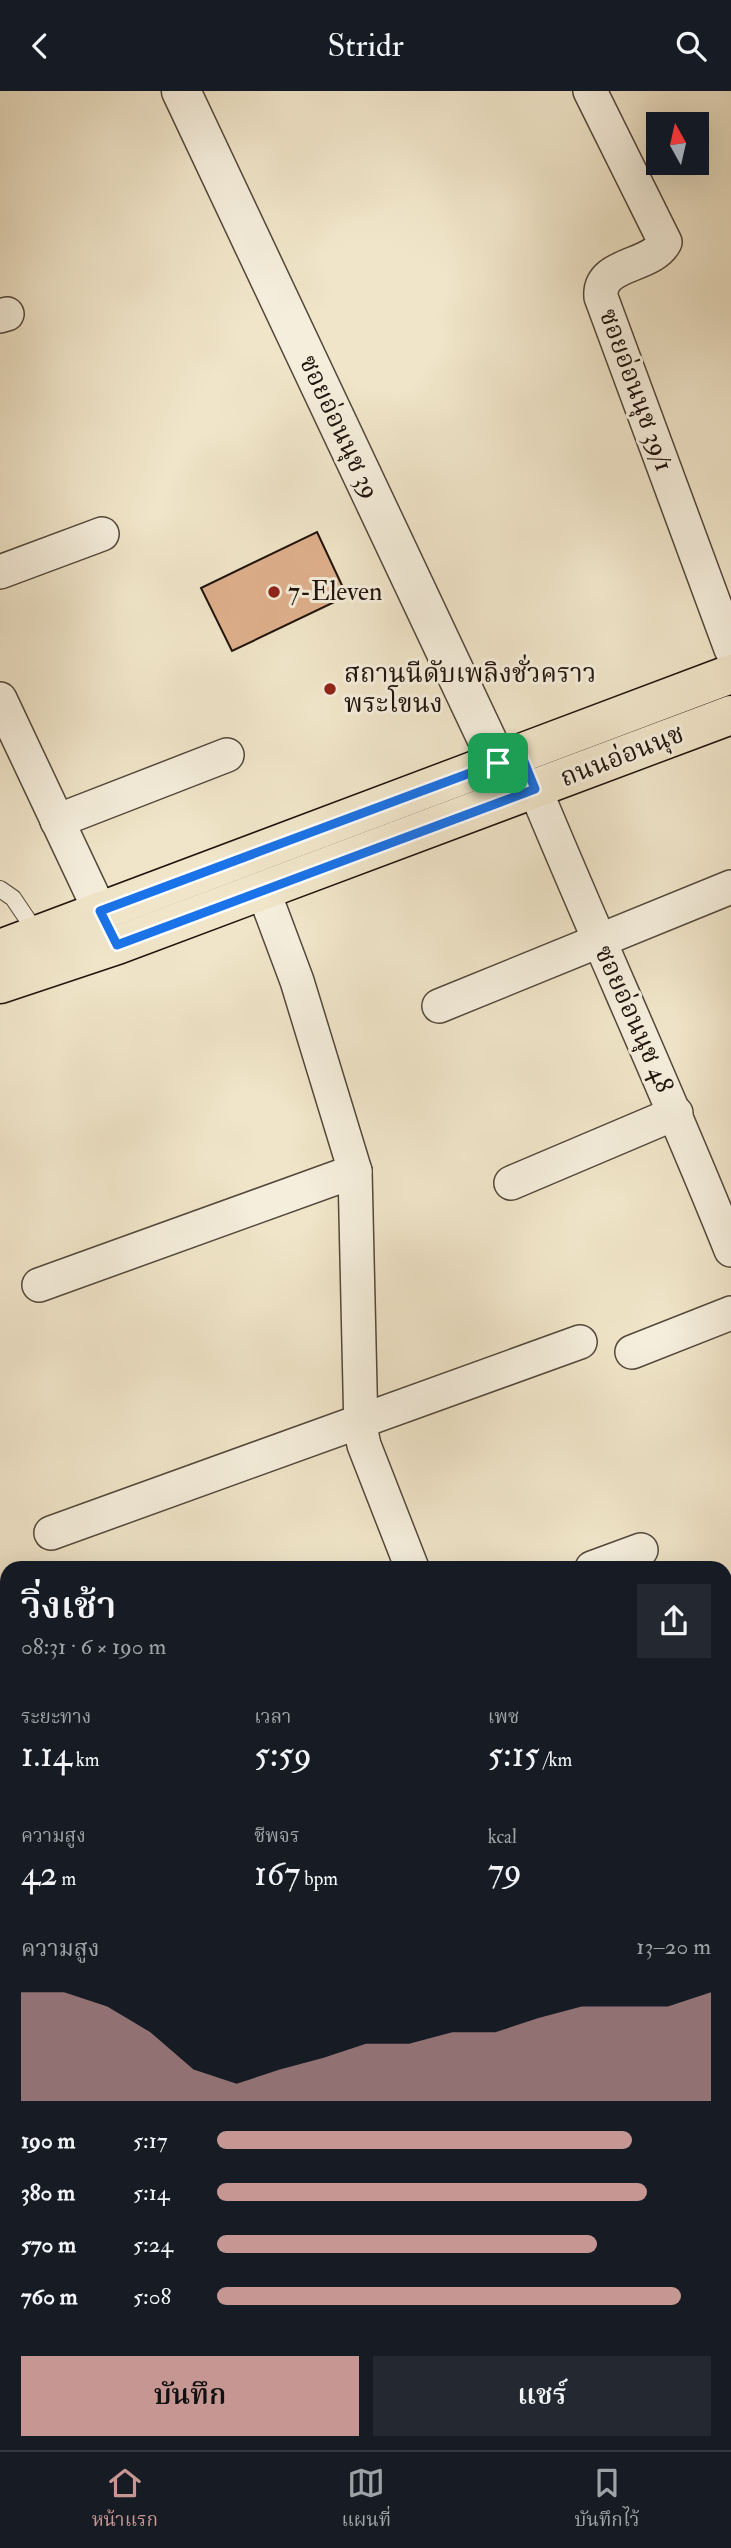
<!DOCTYPE html>
<html lang="th">
<meta charset="utf-8">
<style>
body{margin:0;font-family:"IM FELL Double Pica","Noto Serif Thai",serif;background:#242831;color:#f1f3f6;height:100vh;display:flex;flex-direction:column;font-size:26px;white-space:nowrap}
*{box-sizing:border-box;margin:0}
p{font-size:23px;color:#9ea1a6}
.icon{flex:none;width:38px;height:38px;fill:none;stroke:currentColor;stroke-width:2;stroke-linecap:round;stroke-linejoin:round}
.map{position:relative;flex:1;overflow:hidden}
.sheet{position:absolute;left:0px;top:1470px;width:732px;height:889px;display:flex;flex-direction:column;background:#171b24;border-radius:21px 21px 0 0;box-shadow:0 7px 28px #0002}
.sheet>*{flex:none}
.needle{width:46px;rotate:352deg}
.buttons{position:absolute;left:646px;top:21px;display:grid;gap:14px}
.buttons a{display:grid;place-items:center;width:63px;height:63px;border-radius:0px;background:#171b24;box-shadow:0 7px 28px #0002;font-size:35px}
.pin{position:absolute;display:grid;place-items:center;width:60px;height:60px;color:#fff;margin:-30px;border-radius:14px;box-shadow:0 4px 10px #0006}
.round{display:grid;place-items:center;flex:none;width:74px;height:74px;border-radius:0px;background:#242831}
.overview{display:flex;align-items:center;justify-content:space-between;height:119px;padding:0 21px}
h1{font-size:38px;font-weight:600;line-height:52px}
.stats{display:grid;grid-template-columns:repeat(3,1fr);gap:10px;height:119px;padding:7px 21px}
.stats div{display:grid;align-content:center}
.stats b{font-size:35px;font-weight:600}
.stats small{font-size:19px;font-weight:400}
.stats p{font-size:19px}
.chart{height:196px;padding:14px 21px}
.chart p{display:flex;justify-content:space-between}
.chart svg{width:100%;height:126px;margin-top:7px;fill:#c59692;opacity:.7}
.action{display:flex;gap:14px;margin-top:auto;padding:14px 21px}
.action a{flex:1;height:80px;border-radius:0px;background:#c59692;color:#111;font-size:28px;font-weight:600;line-height:80px;text-align:center}
.action a+a{background:#242831;color:#f1f3f6}
ul{padding:0 21px;list-style:none;font-size:23px}
li{display:grid;grid-template-columns:112px 84px 1fr;align-items:center;height:52px}
li i{height:18px;border-radius:9px;background:#c59692}
header{display:flex;justify-content:space-between;align-items:center;height:91px;padding:0 21px;background:#171b24;font-size:32px;font-weight:600}
.tab-bar{display:flex;justify-content:space-around;align-items:center;height:98px;border-top:2px solid #363941;background:#171b24;font-size:19px;color:#9ea1a6}
.tab-bar a{display:grid;justify-items:center;gap:4px}
.tab-bar .current{color:#c59692}
.map>svg:first-child{display:block}
</style>
<header><svg class="icon" aria-label="back" viewBox="0 0 24 24"><path d="M15 5l-7 7 7 7"/></svg>Stridr<svg class="icon" aria-label="search" viewBox="0 0 24 24"><circle cx="10" cy="10" r="6"/><path d="M15 15l6 6"/></svg></header>
<div class="map">
<svg width="731" height="2359" viewBox="0 0 731 2359">
<rect width="100%" height="100%" fill="#f0e5c9"/>
<filter id="stains"><feTurbulence type="fractalNoise" baseFrequency=".00286" numOctaves="4"/><feColorMatrix values="0 0 0 0 .2 0 0 0 0 .09 0 0 0 0 .02 0 0 0 .5 -.17"/></filter>
<radialGradient id="worn" r=".72"><stop offset=".6" stop-color="#630" stop-opacity="0"/><stop offset="1" stop-color="#630" stop-opacity=".3"/></radialGradient>
<polygon fill="#deaf8b" stroke="#1f130c" stroke-width="2" points="317,441 347,505 232,560 201,497"/>
<g fill="none" stroke-linecap="round" stroke-linejoin="round">
<defs>
<polyline id="service" points="0,798 13,807 38,844"/>
<g id="minor">
<path d="M590,0L665,151C652,177 598,171 601,206L731,558"/>
<polyline points="0,225 7,223"/>
<polyline points="0,481 102,443"/>
<polyline points="0,608 100,820"/>
<path d="M535,698C599,853 669,1004 731,1159"/>
<polyline points="57,730 227,664"/>
<polyline points="263,799 297,890 355,1080 361,1340 364,1354 412,1477"/>
<polyline points="439,915 731,796"/>
<polyline points="511,1092 676,1022"/>
<polyline points="39,1194 355,1080"/>
<polyline points="632,1261 731,1222"/>
<polyline points="51,1442 580,1251"/>
<polyline points="592,1477 641,1459"/>
<polyline points="724,1654 731,1652"/>
<polyline points="0,1724 7,1727"/>
<polyline points="724,1900 731,1897"/>
<polyline points="0,1953 7,1951"/>
<polyline points="0,2063 7,2060"/>
<polyline points="724,2131 731,2129"/>
<polyline points="0,2271 7,2269"/>
<polyline points="482,2352 486,2359"/>
</g>
<polyline id="tertiary" points="181,0 498,672"/>
<g id="primary">
<polyline points="0,858 731,583"/>
<polyline points="0,893 117,854 731,624"/>
</g>
</defs>
<use href="#service" stroke="#53483b" stroke-width="18"/>
<use href="#minor" stroke="#53483b" stroke-width="36"/>
<use href="#tertiary" stroke="#53483b" stroke-width="41"/>
<use href="#primary" stroke="#1f130c" stroke-width="41"/>
<use href="#service" stroke="#f5eedc" stroke-width="16"/>
<use href="#minor" stroke="#f5eedc" stroke-width="33"/>
<use href="#tertiary" stroke="#f5eedc" stroke-width="38"/>
<use href="#primary" stroke="#f0e5c9" stroke-width="38"/>
</g>
<g fill="none" stroke-linecap="round" stroke-linejoin="round">
<defs>
<polygon id="route" points="521,663 535,698 498,712 117,854 100,820"/>
</defs>
<use href="#route" stroke="#fff" stroke-width="14"/>
<use href="#route" stroke="#1a73e8" stroke-width="9"/>
</g>
<g fill="#8f2418" stroke="#f5eedc" stroke-width="2.5">
<circle cx="274" cy="501" r="7"/>
<circle cx="330" cy="598" r="7"/>
</g>
<g text-anchor="middle" dominant-baseline="central" stroke-width="6" stroke-linejoin="round" paint-order="stroke">
<g font-size="26" fill="#1f130c" stroke="#f5eedc">
<text transform="translate(636 299) rotate(70)">ซอยอ่อนนุช 39/1</text>
<text transform="translate(339 336) rotate(65)">ซอยอ่อนนุช 39</text>
<text transform="translate(622 665) rotate(-21)">ถนนอ่อนนุช</text>
<text transform="translate(634 928) rotate(66)">ซอยอ่อนนุช 48</text>
</g>
<g font-size="26" fill="#1f130c" stroke="#f5eedc" text-anchor="start">
<text x="288" y="501">7-Eleven</text>
<text x="344" y="583">สถานนีดับเพลิงชั่วคราว<tspan x="344" dy="30">พระโขนง</tspan></text>
</g>
</g>
<rect width="100%" height="100%" filter="url(#stains)"/>
<rect width="100%" height="100%" fill="url(#worn)"/>
</svg>
<div class="buttons">
<a><svg class="needle" viewBox="-14 -14 28 28"><path d="M0-13l5 13h-10z" fill="#e53935"/><path d="M0 13l5-13h-10z" fill="#9ea1a6"/></svg></a>
</div>
<div class="pin" style="left:498px;top:672px;background:#1e9e55"><svg class="icon" aria-label="arrive" viewBox="0 0 24 24"><path d="M6 21V4h12l-3 4 3 4H6"/></svg></div>
<section class="sheet">
<div class="overview"><div><h1>วิ่งเช้า</h1><p>08:31 · 6 × 190 m</p></div><a class="round"><svg class="icon" aria-label="share" viewBox="0 0 24 24"><path d="M12 15V3M7 8l5-5 5 5M5 13v7h14v-7"/></svg></a></div>
<div class="stats">
<div><p>ระยะทาง</p><b>1.14<small> km</small></b></div>
<div><p>เวลา</p><b>5:59</b></div>
<div><p>เพซ</p><b>5:15<small> /km</small></b></div>
</div>
<div class="stats">
<div><p>ความสูง</p><b>42<small> m</small></b></div>
<div><p>ชีพจร</p><b>167<small> bpm</small></b></div>
<div><p>kcal</p><b>79</b></div>
</div>
<div class="chart"><p><span>ความสูง</span>13–20 m</p>
<svg viewBox="0 0 160 44" preserveAspectRatio="none"><path d="M0 44V6L10 6L20 11L30 20L40 33L50 38L60 33L70 29L80 24L90 24L100 20L110 20L120 15L130 11L140 11L150 11L160 6V44z"/></svg>
</div>
<ul>
<li><b>190 m</b>5:17<i style="width:84%"></i></li>
<li><b>380 m</b>5:14<i style="width:87%"></i></li>
<li><b>570 m</b>5:24<i style="width:77%"></i></li>
<li><b>760 m</b>5:08<i style="width:94%"></i></li>
</ul>
<div class="action"><a>บันทึก</a><a>แชร์</a></div>
</section>
</div>
<nav class="tab-bar">
<a class="current"><svg class="icon" aria-label="home" viewBox="0 0 24 24"><path d="M3 11l9-7 9 7M6 9v11h12V9"/></svg>หน้าแรก</a>
<a><svg class="icon" aria-label="map" viewBox="0 0 24 24"><path d="M3 6l6-2 6 2 6-2v14l-6 2-6-2-6 2zM9 4v14M15 6v14"/></svg>แผนที่</a>
<a><svg class="icon" aria-label="saved" viewBox="0 0 24 24"><path d="M7 4h10v16l-5-4-5 4z"/></svg>บันทึกไว้</a>
</nav>
